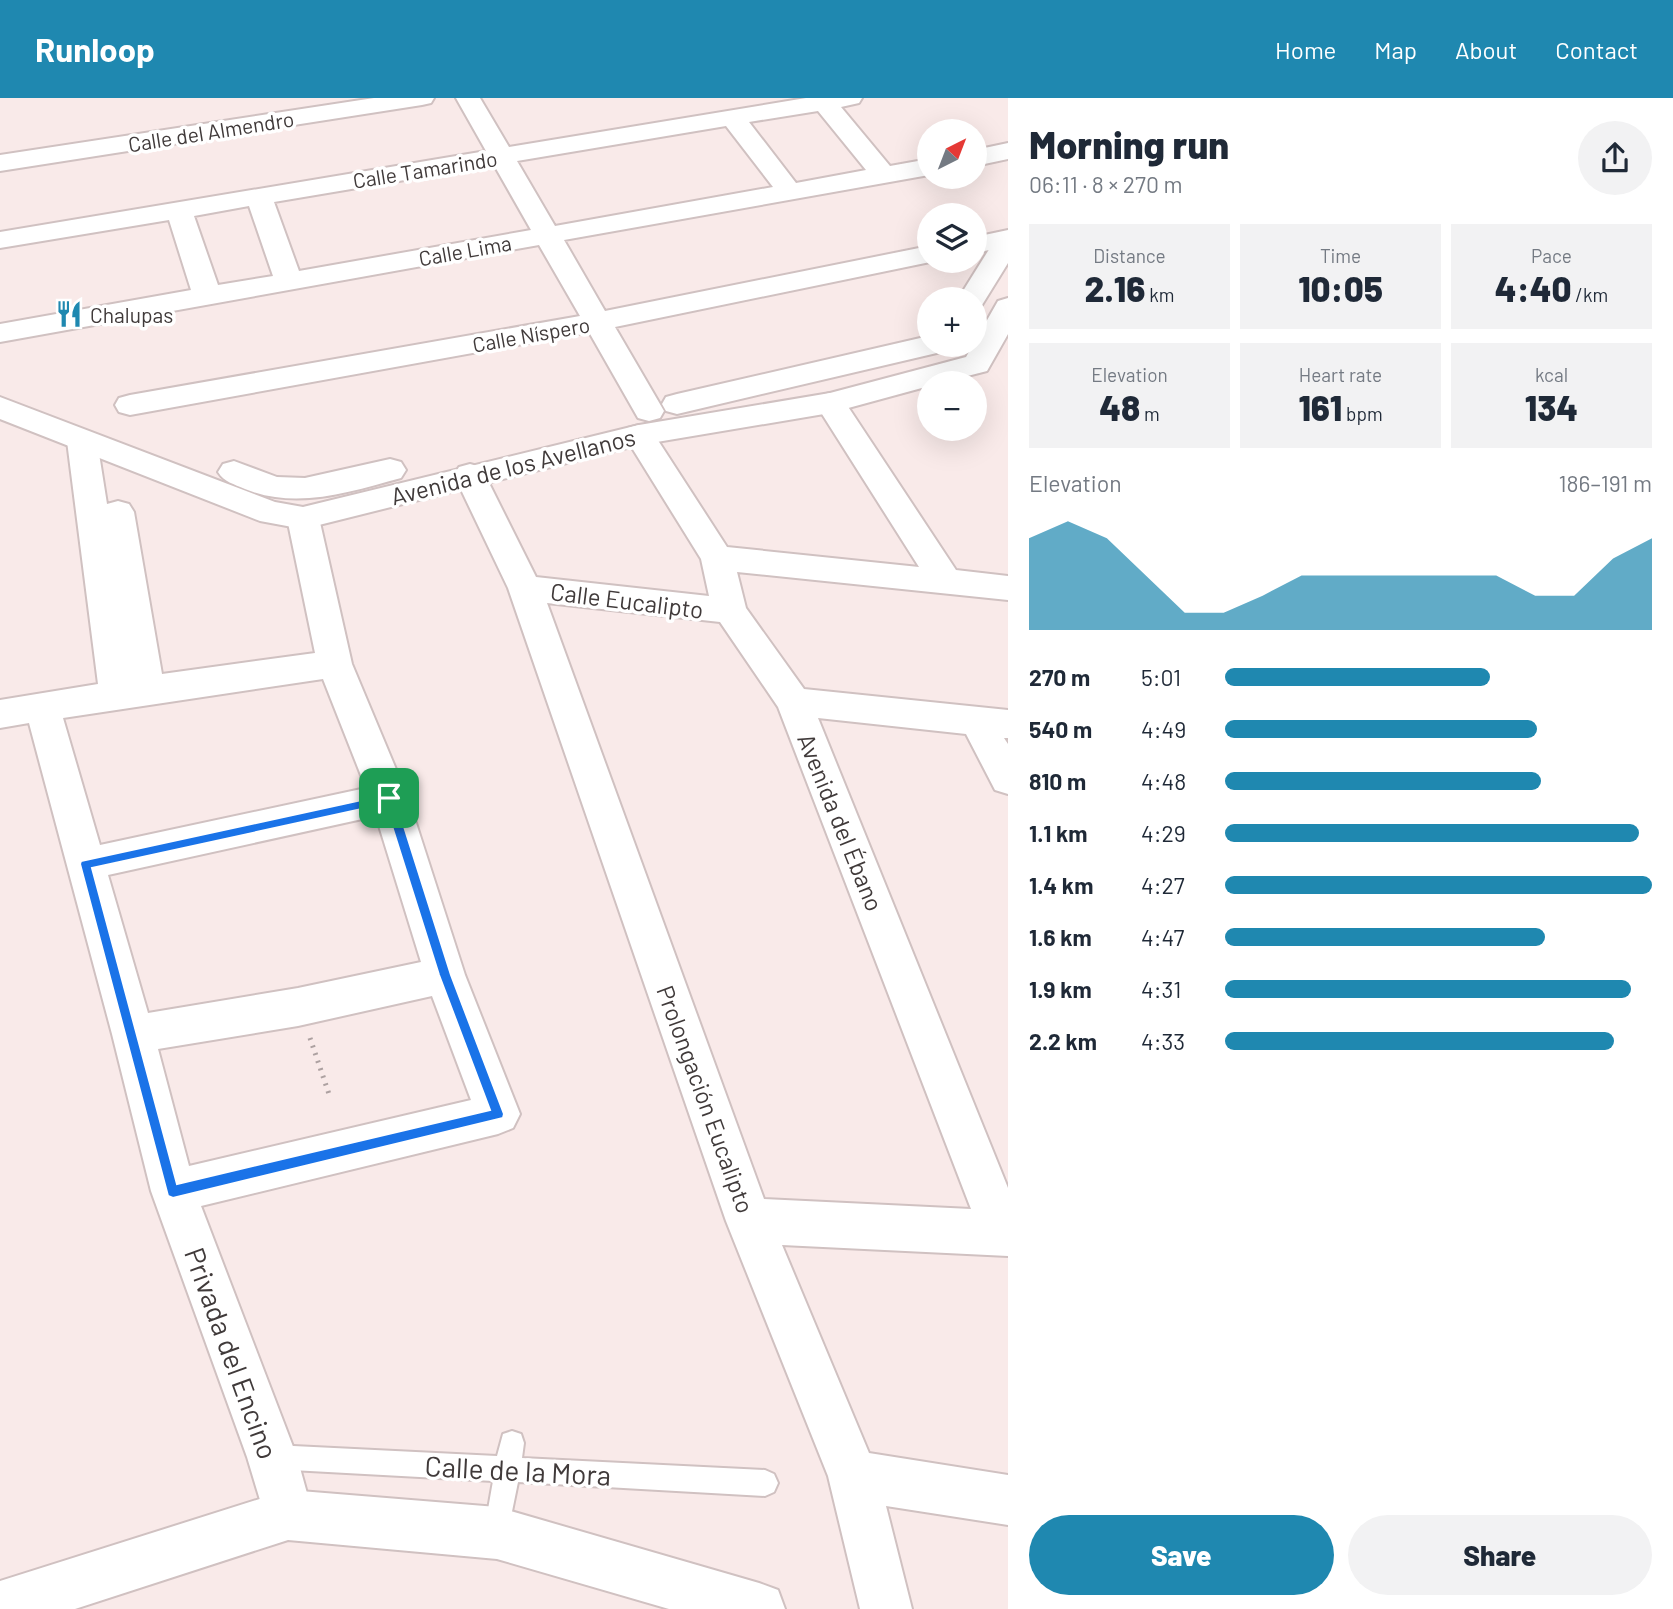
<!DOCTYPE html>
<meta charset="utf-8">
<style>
body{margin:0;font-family:Barlow,sans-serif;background:#f2f2f3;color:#1f2937;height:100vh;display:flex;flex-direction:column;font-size:26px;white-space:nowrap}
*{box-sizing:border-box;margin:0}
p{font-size:23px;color:#747a83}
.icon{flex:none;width:38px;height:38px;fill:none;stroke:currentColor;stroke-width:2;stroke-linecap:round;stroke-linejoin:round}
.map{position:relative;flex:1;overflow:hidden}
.sheet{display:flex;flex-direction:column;background:#fff;width:665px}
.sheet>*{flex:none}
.needle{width:46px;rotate:42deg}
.tools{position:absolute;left:917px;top:21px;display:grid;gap:14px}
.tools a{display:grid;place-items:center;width:70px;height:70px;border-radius:50%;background:#fff;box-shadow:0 7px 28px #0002;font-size:35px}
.pin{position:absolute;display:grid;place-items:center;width:60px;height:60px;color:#fff;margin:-30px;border-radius:14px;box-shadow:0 4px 10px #0006}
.round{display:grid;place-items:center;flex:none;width:74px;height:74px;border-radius:37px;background:#f2f2f3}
.headline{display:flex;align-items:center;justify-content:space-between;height:119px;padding:0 21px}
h1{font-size:38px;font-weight:800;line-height:52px}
.stats{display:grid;grid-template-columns:repeat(3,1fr);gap:10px;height:119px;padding:7px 21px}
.stats div{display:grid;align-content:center;border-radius:0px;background:#f2f2f3;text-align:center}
.stats b{font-size:35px;font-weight:800}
.stats small{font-size:19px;font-weight:400}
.stats p{font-size:19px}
.chart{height:196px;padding:14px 21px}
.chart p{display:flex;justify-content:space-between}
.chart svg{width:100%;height:126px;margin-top:7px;fill:#1f88b0;opacity:.7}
.button{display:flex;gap:14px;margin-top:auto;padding:14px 21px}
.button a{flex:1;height:80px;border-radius:42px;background:#1f88b0;color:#fff;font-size:28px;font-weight:800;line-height:80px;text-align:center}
.button a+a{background:#f2f2f3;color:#1f2937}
ul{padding:0 21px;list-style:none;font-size:23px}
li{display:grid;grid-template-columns:112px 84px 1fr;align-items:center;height:52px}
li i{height:18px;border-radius:9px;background:#1f88b0}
header{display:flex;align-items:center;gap:42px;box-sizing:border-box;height:98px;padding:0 35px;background:#1f88b0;color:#fff}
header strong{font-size:33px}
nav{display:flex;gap:38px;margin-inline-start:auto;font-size:24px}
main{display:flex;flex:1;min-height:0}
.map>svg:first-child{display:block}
</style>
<header>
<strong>Runloop</strong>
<nav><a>Home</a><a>Map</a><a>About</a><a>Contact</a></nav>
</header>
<main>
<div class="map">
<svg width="1008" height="1511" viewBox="0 0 1008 1511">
<rect width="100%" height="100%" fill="#f9eae9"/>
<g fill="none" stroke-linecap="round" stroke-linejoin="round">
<defs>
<polygon id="lane" points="512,1333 521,1336 524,1345 522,1360 765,1372 774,1376 778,1385 774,1394 765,1398 518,1384 506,1443 497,1447 488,1443 484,1434 493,1383 273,1371 264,1368 261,1359 264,1350 273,1347 497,1358 503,1336"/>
<g id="street">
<polygon points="374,0 434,0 431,5 422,7 0,73 0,57"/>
<path d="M456,0H480L509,49L806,0H862L859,5L841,9L890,68L929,61V77L564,142L605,213L929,148V163H935L615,229L664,313L660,320L649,323L638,320L589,234L130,317L119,314L115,307L119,300L130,297L580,218L539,147L0,244V226L191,192L169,122L0,150V134L486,53ZM818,13L866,72L796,85L749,24ZM726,28L773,89L555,128L517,63ZM494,67L531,132L299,173L274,104ZM249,108L273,178L218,187L194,118Z"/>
<polygon points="1008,45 1008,61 975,68 975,52"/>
<polygon points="1008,132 1008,148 975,155 975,139"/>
<path d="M830,295L841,298L956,472L1008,478V502L737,474L746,510L804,591L1008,612V640H1004L1008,646V696L995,692L966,636L818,620L1008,1090V1158L782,1147L869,1355L1008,1377V1427L886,1408L912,1511H860L828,1378L726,1123L508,490L454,377L459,369L470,366L481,369L536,479L709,498L701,461L624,337L628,330L639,327L650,330L727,449L919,469L815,305L819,298ZM547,505L720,524L778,609L971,1111L764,1101Z"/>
<path d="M82,333L93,336L97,343L107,406L118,403L129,406L134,414L162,576L315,555L287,420L292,412L303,409L314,412L319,420L352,566L408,700L465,877L520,1016L513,1030L498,1036L201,1108L297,1359L313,1417L306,1435L288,1442L270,1435L247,1359L151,1093L112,936L29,625L0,630V602L98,586L67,343L71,336ZM323,581L366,690L100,747L63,620ZM376,718L421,864L298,890L148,915L108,777ZM432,898L471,1002L189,1068L158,951L298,928Z"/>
</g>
<g id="secondary">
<polygon points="1008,135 1008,165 982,207 975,209 975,201 958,201 998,137"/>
<polygon points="1008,200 1008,236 987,273 940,285 929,285 929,288 830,315 639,347 303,431 260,423 0,321 0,299 275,404 303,409 639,327 830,295 966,259 998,203"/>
<polygon points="929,238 929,247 945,247 941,254 677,316 666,313 662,306 666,299 677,296"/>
<path d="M390,361L401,364L406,372L401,380C349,394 297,412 245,391C234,386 224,384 218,374L223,366L234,363L277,379L305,380Z"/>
<polygon points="288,1392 497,1409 759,1485 778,1492 785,1511 669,1511 497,1461 288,1442 75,1511 0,1511 0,1483"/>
</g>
</defs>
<use href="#lane" stroke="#d0c1c1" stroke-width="4"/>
<use href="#street" stroke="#d0c1c1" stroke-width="4"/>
<use href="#secondary" stroke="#d0c1c1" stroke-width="4"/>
<polyline stroke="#ada1a1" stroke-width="5" stroke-dasharray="2 6" stroke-linecap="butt" points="310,940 330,999"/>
<use href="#lane" fill="#fff" fill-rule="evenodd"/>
<use href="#street" fill="#fff" fill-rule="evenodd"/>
<use href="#secondary" fill="#fff" fill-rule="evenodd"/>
</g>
<path fill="#1a73e8" stroke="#fff" stroke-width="2" fill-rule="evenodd" d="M389,696L395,700L451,877L504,1016L503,1020L173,1100L168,1098L80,766L81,763ZM385,706L439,877L490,1012L177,1086L92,770Z"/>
<defs>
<symbol id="restaurant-bare" viewBox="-9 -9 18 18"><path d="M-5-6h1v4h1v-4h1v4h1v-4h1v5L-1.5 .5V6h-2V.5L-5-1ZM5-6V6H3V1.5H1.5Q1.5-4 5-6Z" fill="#1f88b0" stroke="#fff" stroke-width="2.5" paint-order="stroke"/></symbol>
</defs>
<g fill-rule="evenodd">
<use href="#restaurant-bare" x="50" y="197" width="38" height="38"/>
</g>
<g text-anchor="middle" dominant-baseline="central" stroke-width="7" stroke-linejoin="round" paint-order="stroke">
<g font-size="21" fill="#403a3a" stroke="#fff">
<text transform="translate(211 33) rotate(-9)">Calle del Almendro</text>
<text transform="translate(425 71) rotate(-9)">Calle Tamarindo</text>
<text transform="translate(465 152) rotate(-10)">Calle Lima</text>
<text transform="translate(531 236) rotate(-10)">Calle Níspero</text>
</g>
<g font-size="21" fill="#403a3a" stroke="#fff" text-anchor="start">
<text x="90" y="216">Chalupas</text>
</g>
<g font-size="24" fill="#403a3a" stroke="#fff">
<text transform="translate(513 368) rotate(-14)">Avenida de los Avellanos</text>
<text transform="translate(627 502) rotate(7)">Calle Eucalipto</text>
<text transform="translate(841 724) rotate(68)">Avenida del Ébano</text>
<text transform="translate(706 1001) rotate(70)">Prolongación Eucalipto</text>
</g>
<g font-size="28" fill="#403a3a" stroke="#fff">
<text transform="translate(232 1255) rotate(70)">Privada del Encino</text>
<text transform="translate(518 1372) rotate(3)">Calle de la Mora</text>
</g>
</g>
</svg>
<div class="tools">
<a><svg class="needle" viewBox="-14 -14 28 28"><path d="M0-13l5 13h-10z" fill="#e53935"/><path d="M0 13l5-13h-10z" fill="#747a83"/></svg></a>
<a><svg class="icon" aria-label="layers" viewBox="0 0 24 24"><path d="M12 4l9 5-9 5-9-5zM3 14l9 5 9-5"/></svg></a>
<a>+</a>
<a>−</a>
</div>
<div class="pin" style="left:389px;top:700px;background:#1e9e55"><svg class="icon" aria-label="arrive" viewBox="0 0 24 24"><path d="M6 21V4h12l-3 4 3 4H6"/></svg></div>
</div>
<section class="sheet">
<div class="headline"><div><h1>Morning run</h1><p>06:11 · 8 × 270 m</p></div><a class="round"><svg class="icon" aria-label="share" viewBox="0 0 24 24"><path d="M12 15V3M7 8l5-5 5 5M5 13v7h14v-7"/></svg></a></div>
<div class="stats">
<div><p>Distance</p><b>2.16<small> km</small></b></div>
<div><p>Time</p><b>10:05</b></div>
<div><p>Pace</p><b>4:40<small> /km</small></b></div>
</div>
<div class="stats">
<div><p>Elevation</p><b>48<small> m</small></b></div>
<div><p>Heart rate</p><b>161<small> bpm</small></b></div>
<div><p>kcal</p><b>134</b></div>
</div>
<div class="chart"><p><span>Elevation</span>186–191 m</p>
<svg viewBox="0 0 160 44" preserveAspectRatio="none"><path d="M0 44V12L10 6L20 12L30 25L40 38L50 38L60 32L70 25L80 25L90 25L100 25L110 25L120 25L130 32L140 32L150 19L160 12V44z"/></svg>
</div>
<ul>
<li><b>270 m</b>5:01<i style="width:62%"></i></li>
<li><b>540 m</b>4:49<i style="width:73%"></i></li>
<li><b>810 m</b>4:48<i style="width:74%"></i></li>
<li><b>1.1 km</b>4:29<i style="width:97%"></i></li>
<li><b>1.4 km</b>4:27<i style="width:100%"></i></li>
<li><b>1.6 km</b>4:47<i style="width:75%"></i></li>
<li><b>1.9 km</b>4:31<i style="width:95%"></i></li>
<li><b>2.2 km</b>4:33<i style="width:91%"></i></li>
</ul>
<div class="button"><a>Save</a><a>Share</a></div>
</section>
</main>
